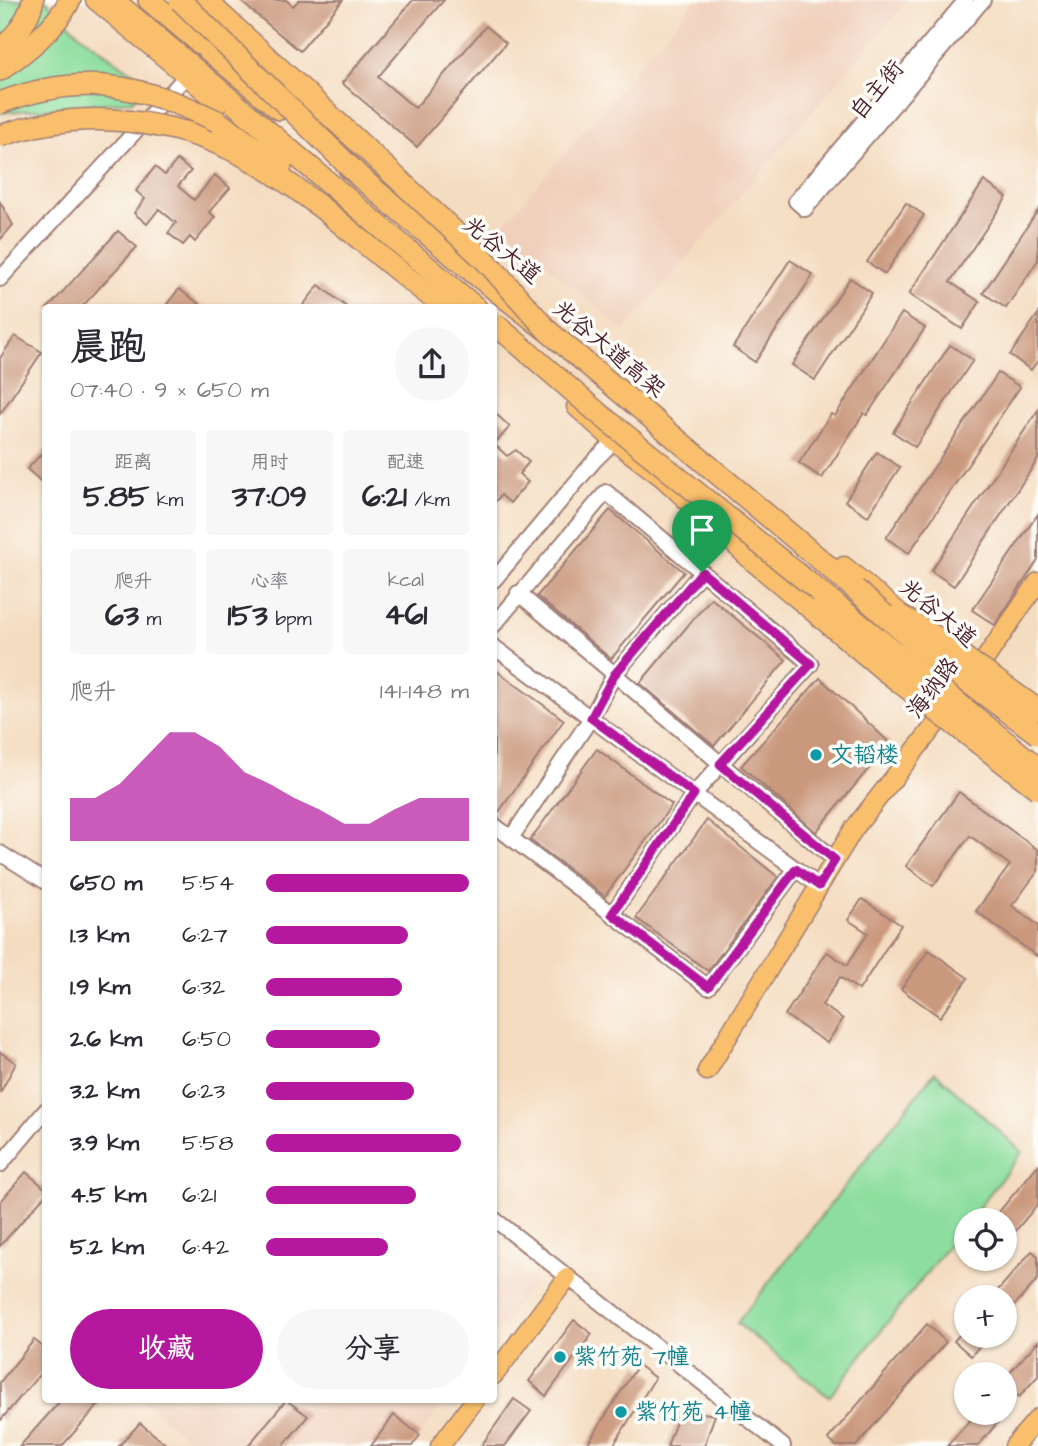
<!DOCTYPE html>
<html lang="zh">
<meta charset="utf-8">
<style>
body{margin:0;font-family:"Architects Daughter","LXGW WenKai TC",sans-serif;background:#f7f7f7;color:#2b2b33;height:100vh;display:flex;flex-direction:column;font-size:26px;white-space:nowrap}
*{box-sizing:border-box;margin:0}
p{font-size:23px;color:#7c7c81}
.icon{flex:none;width:38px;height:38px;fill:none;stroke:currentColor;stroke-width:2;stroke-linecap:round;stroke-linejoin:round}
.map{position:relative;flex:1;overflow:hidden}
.side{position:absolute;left:42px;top:304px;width:455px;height:1099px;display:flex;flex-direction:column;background:#fff;border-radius:7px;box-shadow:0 2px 5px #0004}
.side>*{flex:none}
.buttons{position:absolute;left:954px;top:1208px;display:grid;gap:14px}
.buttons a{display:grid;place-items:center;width:63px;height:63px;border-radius:50%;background:#fff;box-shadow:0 2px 5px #0004;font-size:35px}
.pin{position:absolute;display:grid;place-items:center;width:60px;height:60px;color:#fff;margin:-72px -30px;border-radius:50% 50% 50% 0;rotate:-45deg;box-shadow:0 0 7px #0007}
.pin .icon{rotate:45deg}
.round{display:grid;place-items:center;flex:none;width:74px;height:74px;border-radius:37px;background:#f7f7f7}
.overview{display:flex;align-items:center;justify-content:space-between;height:119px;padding:0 28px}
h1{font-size:38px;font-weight:700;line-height:52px}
.metrics{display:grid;grid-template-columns:repeat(3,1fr);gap:10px;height:119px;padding:7px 28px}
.metrics div{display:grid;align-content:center;border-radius:7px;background:#f7f7f7;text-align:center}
.metrics b{font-size:30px;font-weight:700}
.metrics small{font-size:19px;font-weight:400}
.metrics p{font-size:19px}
.chart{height:196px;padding:14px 28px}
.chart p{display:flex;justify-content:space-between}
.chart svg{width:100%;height:126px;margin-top:7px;fill:#b5179e;opacity:.7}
.primary-button{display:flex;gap:14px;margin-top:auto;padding:14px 28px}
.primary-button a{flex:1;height:80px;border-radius:42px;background:#b5179e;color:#fff;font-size:28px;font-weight:700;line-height:80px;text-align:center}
.primary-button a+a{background:#f7f7f7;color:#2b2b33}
ul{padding:0 28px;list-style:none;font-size:23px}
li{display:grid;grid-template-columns:112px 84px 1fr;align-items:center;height:52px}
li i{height:18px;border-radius:9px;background:#b5179e}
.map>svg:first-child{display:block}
</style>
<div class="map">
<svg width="1038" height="1446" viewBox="0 0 1038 1446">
<rect width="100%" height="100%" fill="#fdfcf7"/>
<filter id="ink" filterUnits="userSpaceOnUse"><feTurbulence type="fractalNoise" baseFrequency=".0143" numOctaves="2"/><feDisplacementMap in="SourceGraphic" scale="14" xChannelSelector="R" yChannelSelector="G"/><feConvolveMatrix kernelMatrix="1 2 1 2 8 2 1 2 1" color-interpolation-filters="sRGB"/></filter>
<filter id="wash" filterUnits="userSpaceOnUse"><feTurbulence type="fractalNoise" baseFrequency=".00686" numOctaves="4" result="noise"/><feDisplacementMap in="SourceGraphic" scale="28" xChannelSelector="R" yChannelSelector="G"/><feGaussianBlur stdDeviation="1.57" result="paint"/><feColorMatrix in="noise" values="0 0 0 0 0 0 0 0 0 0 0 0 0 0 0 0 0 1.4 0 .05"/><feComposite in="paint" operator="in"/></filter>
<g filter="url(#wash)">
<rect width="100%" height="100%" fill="#f4dcc0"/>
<g fill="#f0d0bc">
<polygon points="696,0 908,0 624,331 502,226"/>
<polygon points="494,1248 535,1281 494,1336"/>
<polygon points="141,1400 446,1400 412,1446 196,1446"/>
</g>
<g fill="#8dde9e" stroke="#6c7e64" stroke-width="2">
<polygon points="0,0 46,0 80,35 148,84 132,101 0,113"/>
<polygon points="935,1072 1022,1152 969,1220 966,1220 966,1223 829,1397 737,1323"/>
</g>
<g id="blocks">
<g fill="#ca987d">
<polygon points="239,0 286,0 293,6 299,0 343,0 300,51"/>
<polygon points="413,0 444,0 378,77 415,108 486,26 506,43 417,147 342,83"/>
<polygon points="177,160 191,171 178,186 194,200 215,175 230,188 209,212 215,217 195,242 190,237 183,245 168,233 176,223 159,209 147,224 134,213 145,199 136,191 155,167 165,175"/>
<polygon points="984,181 1007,197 950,282 980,302 962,329 909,294"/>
<polygon points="0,202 13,225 0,240"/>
<polygon points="906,203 924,215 885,274 867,262"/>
<polygon points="1038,210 1038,260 1006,308 983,293"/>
<polygon points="118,231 137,247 81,308 48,308"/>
<polygon points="790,260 813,275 755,362 733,347"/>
<polygon points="850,278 872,293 815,380 792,365"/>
<polygon points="319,285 348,308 301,308"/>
<polygon points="179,289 205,308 164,308"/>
<polygon points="902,313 925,328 867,415 864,413 822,478 799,463 831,414 835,416"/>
<polygon points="1038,314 1038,360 1031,370 1010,355"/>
<polygon points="15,336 42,352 0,414 0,358"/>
<polygon points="950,345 973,360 915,447 893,432"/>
<polygon points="998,373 1020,387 909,553 886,538"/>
<polygon points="1038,410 1038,459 954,586 931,571"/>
<polygon points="494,412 510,427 494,444 507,456 516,450 529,462 519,474 528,482 510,503 501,495 494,503"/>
<polygon points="46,449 46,486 27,469"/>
<polygon points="877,452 900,467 868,516 845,501"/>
<polygon points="610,510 684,572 611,659 537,596"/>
<polygon points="1038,514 1038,560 995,625 972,610"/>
<polygon points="711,598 786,660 714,746 640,683"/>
<polygon points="494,669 564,720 496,816 494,816"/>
<polygon points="820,678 890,743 816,832 741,766"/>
<polygon points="597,749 672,805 605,896 530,840"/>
<polygon points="959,792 1038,850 1038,871 1012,906 1038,925 1038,957 976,911 1010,865 970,836 933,886 906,866"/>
<polygon points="707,820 778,877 708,971 636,918"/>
<polygon points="862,899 901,925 859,990 840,977 822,1005 843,1019 827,1043 785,1015 827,952 847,965 868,933 848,920"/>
<polygon points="929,950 968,978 940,1017 901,989"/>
<polygon points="0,1052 16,1063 0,1093"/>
<polygon points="1038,1165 1038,1204 1013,1234 1004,1227 1004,1220 992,1220"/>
<polygon points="26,1172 46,1189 46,1194 0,1246 0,1202"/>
<polygon points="1032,1251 1038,1256 1038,1279 1004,1317 1004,1297 992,1297"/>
<polygon points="574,1320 592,1334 546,1396 529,1381"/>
<polygon points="927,1324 946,1342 856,1446 836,1446 828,1439"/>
<polygon points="966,1327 966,1335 989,1335 971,1356 954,1341"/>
<polygon points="34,1340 46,1349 46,1367 0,1421 0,1382"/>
<polygon points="1038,1341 1038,1376 1019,1397 1004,1384 1004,1379"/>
<polygon points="638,1365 655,1378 613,1446 586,1446"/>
<polygon points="514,1399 531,1411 505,1446 481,1446"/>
<polygon points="61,1400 103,1400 62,1446 20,1446"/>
<polygon points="286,1400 308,1416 283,1446 248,1446"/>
<polygon points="681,1409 715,1415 704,1446 667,1446"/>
<polygon points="977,1412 987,1412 998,1422 978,1446 947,1446"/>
<polygon points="394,1415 420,1435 412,1446 371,1446"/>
<polygon points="140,1423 168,1446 119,1446"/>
</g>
</g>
</g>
<g filter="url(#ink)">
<use href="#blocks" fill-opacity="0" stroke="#9f7e76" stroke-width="2"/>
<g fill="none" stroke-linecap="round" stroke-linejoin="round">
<defs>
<g id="minor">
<polyline points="966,0 796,201 805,209 983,0"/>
<polyline points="0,279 186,76"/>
<polyline points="494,580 594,461 614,441"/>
<polyline points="518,593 835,860"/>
<polyline points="494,625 606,492 702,572 614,675 591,718 511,838 494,825"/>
<polyline points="494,647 819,886"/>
<polyline points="511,838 612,914 694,794 811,664 702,572"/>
<polyline points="0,853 46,882"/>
<polyline points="612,914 708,987 796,869"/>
<polyline points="0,1165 46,1110"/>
<polyline points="494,1219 783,1446"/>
</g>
<g id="major">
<polyline points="95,0 219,103"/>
<polyline points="576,407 614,441 663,478"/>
<polyline points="844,566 912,623"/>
<polyline points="707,1071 853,830 974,675 1038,582"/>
<polyline points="494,1375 567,1278"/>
<polyline points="440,1446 475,1400"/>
<polyline points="1014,1446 1038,1418"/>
</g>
<g id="highway">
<polyline points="113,0 476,308"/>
<polyline points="149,0 279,109"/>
<polyline points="205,0 293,81"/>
<path d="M0,51C15,36 28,22 33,0"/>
<path d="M0,70C26,51 55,29 70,0"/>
<polyline points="217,121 281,166"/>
<path d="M159,126C275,146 355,244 447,308"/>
<polyline points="349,168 474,273 549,332 855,589"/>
<polyline points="666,479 754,561 814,611"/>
</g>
</defs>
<use href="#minor" stroke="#9f7e76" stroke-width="18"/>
<use href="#major" stroke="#9f7e76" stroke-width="21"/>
<use href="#highway" stroke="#9f7e76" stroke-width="24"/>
<use href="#minor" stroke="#fff" stroke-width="14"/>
<use href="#major" stroke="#f9bf6c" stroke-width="18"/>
<use href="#highway" stroke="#f9bf6c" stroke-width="21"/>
<defs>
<g id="highway-bridge">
<polyline points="180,0 362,179"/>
<polyline points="293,81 486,261 549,332"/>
<path d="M0,103C81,72 141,84 217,121"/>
<path d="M0,136C51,118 106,115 159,126"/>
<polyline points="494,323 597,412 1038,768"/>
<polyline points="855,589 922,648 1038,734"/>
<polyline points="814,611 884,670 1038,789"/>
<polyline points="899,615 934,636 1038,710"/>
</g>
</defs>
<use href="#highway-bridge" stroke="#9f7e76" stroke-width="24" stroke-linecap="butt"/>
<use href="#highway-bridge" stroke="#f9bf6c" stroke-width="21"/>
</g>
</g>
<g fill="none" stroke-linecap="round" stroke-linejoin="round" filter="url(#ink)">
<defs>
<polygon id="route" points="702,572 811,664 720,764 835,860 819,886 796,869 708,987 612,914 694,794 591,718 614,675"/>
</defs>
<use href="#route" stroke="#fff" stroke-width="14"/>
<use href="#route" stroke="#b5179e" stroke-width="9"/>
</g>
<g fill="#0f9aa8" stroke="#fdfcf7" stroke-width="2.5">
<circle cx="816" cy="755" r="7"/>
<circle cx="560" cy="1357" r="7"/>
<circle cx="621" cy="1412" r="7"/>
</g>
<g text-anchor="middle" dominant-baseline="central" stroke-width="7" stroke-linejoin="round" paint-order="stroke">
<g font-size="23" fill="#4a1f2b" stroke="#fdfcf7">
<text transform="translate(877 90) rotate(-50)">自主街</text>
<text transform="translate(502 250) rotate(39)">光谷大道</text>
<text transform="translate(609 349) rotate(40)">光谷大道高架</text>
<text transform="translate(938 613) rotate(40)">光谷大道</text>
<text transform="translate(933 688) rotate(-53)">海纳路</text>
</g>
<g font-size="23" fill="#0d838f" stroke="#fdfcf7" text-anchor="start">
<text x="830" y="755">文韬楼</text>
<text x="574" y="1357">紫竹苑 7幢</text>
<text x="635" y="1412">紫竹苑 4幢</text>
</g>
</g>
</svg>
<div class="buttons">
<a><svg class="icon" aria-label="locate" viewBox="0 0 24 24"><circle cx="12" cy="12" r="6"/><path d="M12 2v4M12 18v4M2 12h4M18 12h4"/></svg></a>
<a>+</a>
<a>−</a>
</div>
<div class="pin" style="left:702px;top:572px;background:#1e9e55"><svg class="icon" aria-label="arrive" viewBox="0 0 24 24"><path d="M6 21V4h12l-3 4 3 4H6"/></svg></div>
<section class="side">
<div class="overview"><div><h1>晨跑</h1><p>07:40 · 9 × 650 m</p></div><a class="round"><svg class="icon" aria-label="share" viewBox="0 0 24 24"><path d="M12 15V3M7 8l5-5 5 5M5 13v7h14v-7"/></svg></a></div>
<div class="metrics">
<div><p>距离</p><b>5.85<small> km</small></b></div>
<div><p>用时</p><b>37:09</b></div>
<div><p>配速</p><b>6:21<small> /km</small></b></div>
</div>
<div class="metrics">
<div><p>爬升</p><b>63<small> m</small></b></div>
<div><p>心率</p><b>153<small> bpm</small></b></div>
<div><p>kcal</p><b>461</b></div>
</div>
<div class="chart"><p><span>爬升</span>141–148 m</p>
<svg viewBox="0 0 160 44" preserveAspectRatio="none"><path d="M0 44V29L10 29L20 24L30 15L40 6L50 6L60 11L70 20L80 24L90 29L100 33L110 38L120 38L130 33L140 29L150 29L160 29V44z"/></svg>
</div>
<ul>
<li><b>650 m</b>5:54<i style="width:100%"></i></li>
<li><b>1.3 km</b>6:27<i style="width:70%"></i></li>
<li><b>1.9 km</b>6:32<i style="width:67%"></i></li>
<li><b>2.6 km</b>6:50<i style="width:56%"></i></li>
<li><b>3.2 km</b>6:23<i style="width:73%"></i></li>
<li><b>3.9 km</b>5:58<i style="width:96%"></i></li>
<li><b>4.5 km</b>6:21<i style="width:74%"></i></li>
<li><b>5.2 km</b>6:42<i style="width:60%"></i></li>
</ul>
<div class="primary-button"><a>收藏</a><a>分享</a></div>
</section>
</div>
